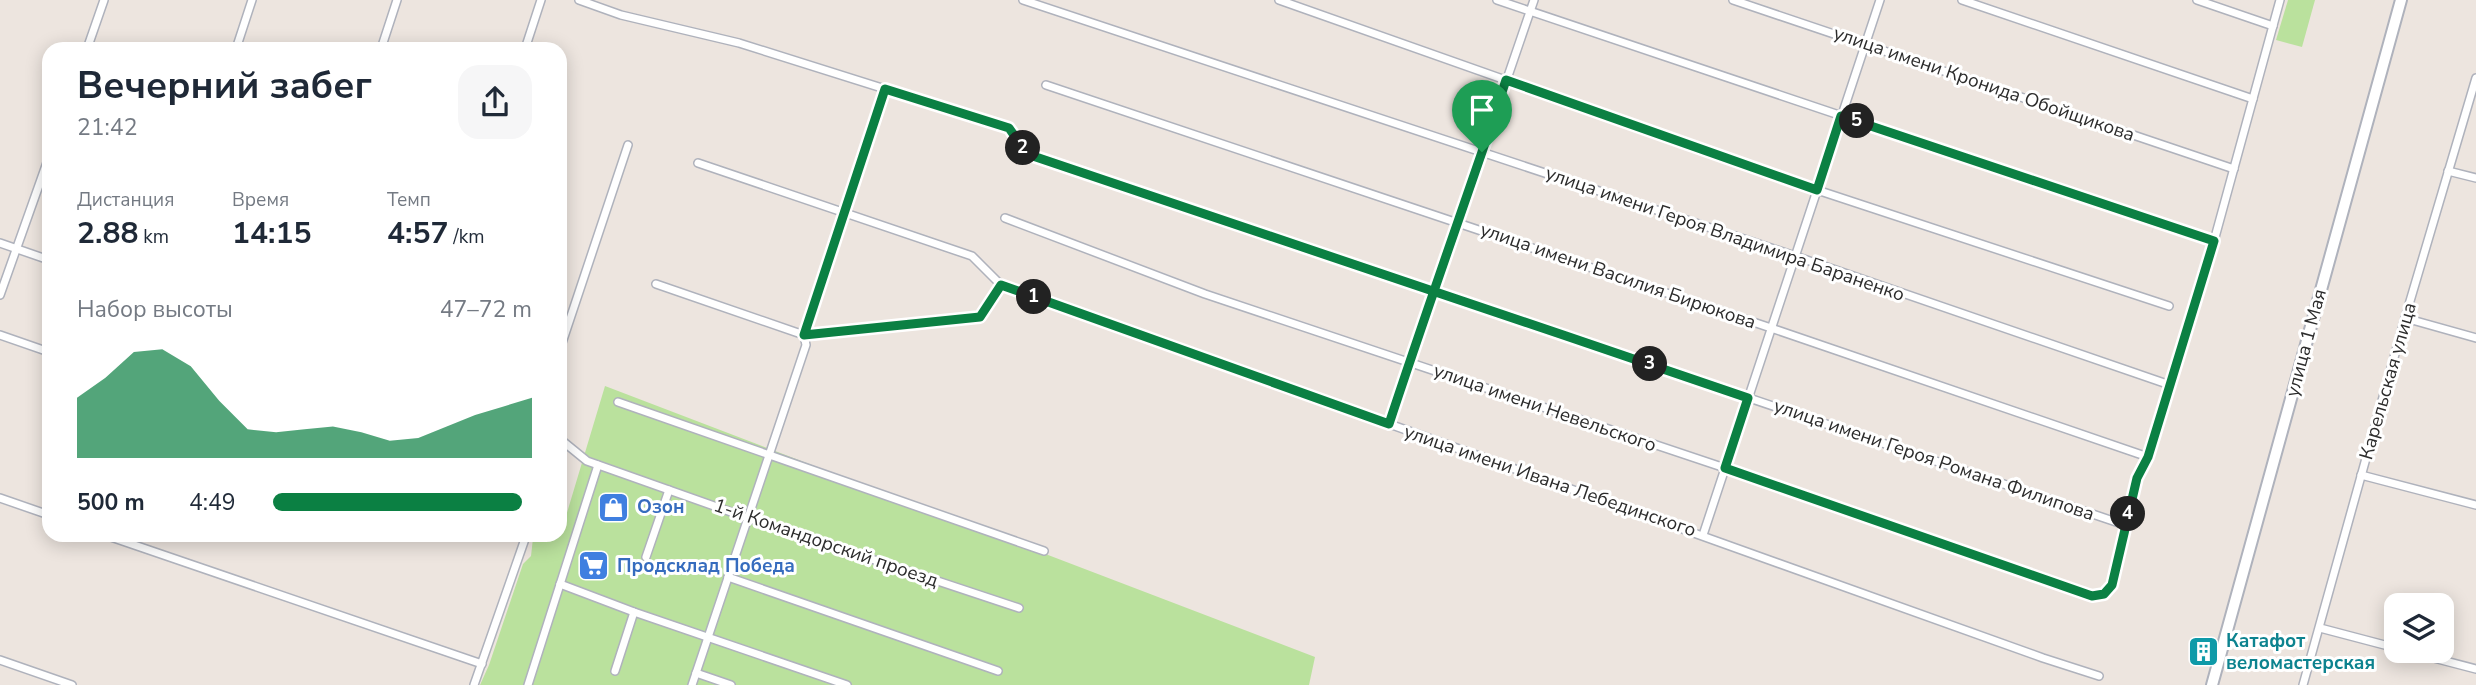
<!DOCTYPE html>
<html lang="ru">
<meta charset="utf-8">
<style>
body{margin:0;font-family:"Nunito Sans",sans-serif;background:#f6f6f7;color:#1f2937;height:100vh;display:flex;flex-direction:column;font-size:26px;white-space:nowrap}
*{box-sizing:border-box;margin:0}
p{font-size:23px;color:#747a83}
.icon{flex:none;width:38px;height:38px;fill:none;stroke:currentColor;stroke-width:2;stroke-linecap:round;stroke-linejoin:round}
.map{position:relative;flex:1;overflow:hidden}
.side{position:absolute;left:42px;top:42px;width:525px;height:500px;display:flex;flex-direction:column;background:#fff;border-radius:21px;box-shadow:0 4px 18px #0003}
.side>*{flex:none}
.buttons{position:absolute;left:2384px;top:593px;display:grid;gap:14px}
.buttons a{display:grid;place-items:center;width:70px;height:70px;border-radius:14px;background:#fff;box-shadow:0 4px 18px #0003;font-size:35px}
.pin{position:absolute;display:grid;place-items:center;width:60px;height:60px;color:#fff;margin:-72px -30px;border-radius:50% 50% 50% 0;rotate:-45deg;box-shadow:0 0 7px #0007}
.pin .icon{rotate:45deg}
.km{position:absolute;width:35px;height:35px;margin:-18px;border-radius:50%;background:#222;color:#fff;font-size:19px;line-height:35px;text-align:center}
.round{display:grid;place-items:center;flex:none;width:74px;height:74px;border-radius:21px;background:#f6f6f7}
.head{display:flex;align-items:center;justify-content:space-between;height:119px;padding:0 35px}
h1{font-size:38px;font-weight:700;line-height:52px}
.metrics{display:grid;grid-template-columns:repeat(3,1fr);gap:10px;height:119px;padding:7px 35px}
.metrics div{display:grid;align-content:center}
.metrics b{font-size:30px;font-weight:700}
.metrics small{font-size:19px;font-weight:400}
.metrics p{font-size:19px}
.chart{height:196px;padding:14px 35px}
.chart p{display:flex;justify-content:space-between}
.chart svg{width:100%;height:126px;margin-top:7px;fill:#0b8043;opacity:.7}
ul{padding:0 35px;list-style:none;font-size:23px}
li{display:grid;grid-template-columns:112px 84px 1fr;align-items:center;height:52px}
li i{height:18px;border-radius:9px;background:#0b8043}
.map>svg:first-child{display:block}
</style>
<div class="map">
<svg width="2476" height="685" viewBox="0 0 2476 685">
<rect width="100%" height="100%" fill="#ede5df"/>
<g fill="#bae19d">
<polygon points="2288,0 2315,0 2302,47 2276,40"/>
<polygon points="605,386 1315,657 1309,685 480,685 489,665 523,564 531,556 533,538 537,536 560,536"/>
</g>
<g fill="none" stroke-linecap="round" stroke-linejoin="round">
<defs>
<g id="street">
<polyline points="579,0 621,15 739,43 1009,128 1027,154 2125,525"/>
<polyline points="1023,0 1795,256 2170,385"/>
<polyline points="1279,0 1817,190 2169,306"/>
<polyline points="1497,0 2214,241"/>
<polyline points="1733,0 2234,169"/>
<polyline points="1962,0 2253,99"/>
<polyline points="2197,0 2273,26"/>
<polyline points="87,49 104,0"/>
<polyline points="236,49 252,0"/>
<polyline points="381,49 397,0"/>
<polyline points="525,49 541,0"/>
<polyline points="1046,85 1771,328 2148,457"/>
<polyline points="698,163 972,256 1001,285 2043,658 2099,676"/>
<polyline points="2448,171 2476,178"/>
<path d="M1005,218L1205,294L1725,468L2087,594C2101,598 2110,592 2114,578L2137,478L2148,457L2214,241L2280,0"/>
<polyline points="0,243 49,260"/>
<polyline points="656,284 804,335 980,317 1001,285"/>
<polyline points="0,295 49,157"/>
<polyline points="2405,318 2476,338"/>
<polyline points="0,335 49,352"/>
<polyline points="560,349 628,145"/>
<polyline points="618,402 1044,551"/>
<polyline points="1389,424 1534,0"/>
<polyline points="560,439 587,461 748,518 1019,608"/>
<polyline points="2361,475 2476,505"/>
<polyline points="0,498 49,515"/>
<polyline points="1703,535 1880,0"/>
<polyline points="108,536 482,664"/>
<polyline points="646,557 669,490"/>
<polyline points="728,577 998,671"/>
<polyline points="560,584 634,612 847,685"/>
<polyline points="2320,628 2396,648"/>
<polyline points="2407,651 2476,669"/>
<polyline points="0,660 72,685"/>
<polyline points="615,671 634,612"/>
<polyline points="696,673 731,685"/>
<polyline points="474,685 526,536"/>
<polyline points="528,685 598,465"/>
<polyline points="692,685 806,345 804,335 885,89"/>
<polyline points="2303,685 2405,318 2476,78"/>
</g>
<polyline id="secondary" points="2212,685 2401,0"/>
</defs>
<use href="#street" stroke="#afb2bc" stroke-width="10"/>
<use href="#secondary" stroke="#afb2bc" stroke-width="14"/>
<use href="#street" stroke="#fff" stroke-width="7"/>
<use href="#secondary" stroke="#fff" stroke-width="10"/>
</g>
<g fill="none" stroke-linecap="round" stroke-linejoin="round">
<defs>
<path id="route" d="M1482,152C1451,242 1419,333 1389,424L1001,285L980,317L804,335L885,89L1009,128L1027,154C1268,235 1508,316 1748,398L1725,468L2092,596L2104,594L2112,585L2137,478L2148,457L2214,241L1841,116L1817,190L1506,80L1482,152"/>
</defs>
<use href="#route" stroke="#fff" stroke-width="14"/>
<use href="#route" stroke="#0b8043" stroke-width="9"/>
</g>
<defs>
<symbol id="shop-square" viewBox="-11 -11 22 22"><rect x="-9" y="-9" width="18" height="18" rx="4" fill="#3f7fe0" stroke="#fff"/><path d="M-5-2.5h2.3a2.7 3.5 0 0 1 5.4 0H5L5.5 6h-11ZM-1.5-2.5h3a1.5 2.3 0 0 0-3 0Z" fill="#fff"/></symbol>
<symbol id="supermarket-square" viewBox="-11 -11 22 22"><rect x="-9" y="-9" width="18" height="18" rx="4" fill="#3f7fe0" stroke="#fff"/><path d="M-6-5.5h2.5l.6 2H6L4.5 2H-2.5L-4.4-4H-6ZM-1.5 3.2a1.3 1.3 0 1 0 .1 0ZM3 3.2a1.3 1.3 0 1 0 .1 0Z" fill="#fff"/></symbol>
<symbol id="building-square" viewBox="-11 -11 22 22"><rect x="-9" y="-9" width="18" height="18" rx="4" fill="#0f9aa8" stroke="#fff"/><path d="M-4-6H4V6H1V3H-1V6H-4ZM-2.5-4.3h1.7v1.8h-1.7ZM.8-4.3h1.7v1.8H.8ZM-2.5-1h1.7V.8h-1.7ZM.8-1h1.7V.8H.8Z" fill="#fff"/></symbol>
</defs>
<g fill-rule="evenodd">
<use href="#shop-square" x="596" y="490" width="35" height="35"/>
<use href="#supermarket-square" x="576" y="548" width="35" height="35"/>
<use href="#building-square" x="2186" y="634" width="35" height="35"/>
</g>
<g text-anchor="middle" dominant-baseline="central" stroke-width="6" stroke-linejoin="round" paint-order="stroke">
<g font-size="19" fill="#2c2c2c" stroke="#fff">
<text transform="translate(1984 84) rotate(19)">улица имени Кронида Обойщикова</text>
<text transform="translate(1725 234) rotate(19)">улица имени Героя Владимира Бараненко</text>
<text transform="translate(1618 276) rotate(19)">улица имени Василия Бирюкова</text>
<text transform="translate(2306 343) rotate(-75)">улица 1 Мая</text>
<text transform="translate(2388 381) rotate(-74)">Карельская улица</text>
<text transform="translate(1545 408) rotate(19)">улица имени Невельского</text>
<text transform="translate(1934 460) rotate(19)">улица имени Героя Романа Филипова</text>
<text transform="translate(1550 481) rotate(19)">улица имени Ивана Лебединского</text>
<text transform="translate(826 543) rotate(19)">1-й Командорский проезд</text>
</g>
<g font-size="19" font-weight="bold" fill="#366cbe" stroke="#fff" text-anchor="start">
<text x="637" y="507">Озон</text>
<text x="617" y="566">Продсклад Победа</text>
</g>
<g font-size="19" font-weight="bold" fill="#0d838f" stroke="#fff" text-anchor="start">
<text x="2226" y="641">Катафот<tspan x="2226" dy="22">веломастерская</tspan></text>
</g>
</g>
</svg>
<div class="buttons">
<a><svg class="icon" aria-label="layers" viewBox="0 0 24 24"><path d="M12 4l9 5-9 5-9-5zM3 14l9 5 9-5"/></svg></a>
</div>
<div class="pin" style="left:1482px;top:152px;background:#1e9e55"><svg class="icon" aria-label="arrive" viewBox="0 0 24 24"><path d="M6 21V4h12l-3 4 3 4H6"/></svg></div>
<b class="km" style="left:1034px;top:297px">1</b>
<b class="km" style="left:1023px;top:148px">2</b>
<b class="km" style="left:1650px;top:364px">3</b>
<b class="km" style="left:2128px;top:514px">4</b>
<b class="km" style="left:1857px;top:121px">5</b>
<section class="side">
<div class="head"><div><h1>Вечерний забег</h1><p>21:42</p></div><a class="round"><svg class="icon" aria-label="share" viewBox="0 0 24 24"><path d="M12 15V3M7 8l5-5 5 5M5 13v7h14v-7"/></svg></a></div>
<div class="metrics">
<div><p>Дистанция</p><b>2.88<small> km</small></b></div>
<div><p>Время</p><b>14:15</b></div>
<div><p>Темп</p><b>4:57<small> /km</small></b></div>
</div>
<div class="chart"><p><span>Набор высоты</span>47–72 m</p>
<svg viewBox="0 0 160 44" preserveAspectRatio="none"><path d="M0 44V23L10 16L20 7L30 6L40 12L50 24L60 34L70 35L80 34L90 33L100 35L110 38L120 37L130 33L140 29L150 26L160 23V44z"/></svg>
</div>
<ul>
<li><b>500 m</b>4:49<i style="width:96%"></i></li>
</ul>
</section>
</div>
